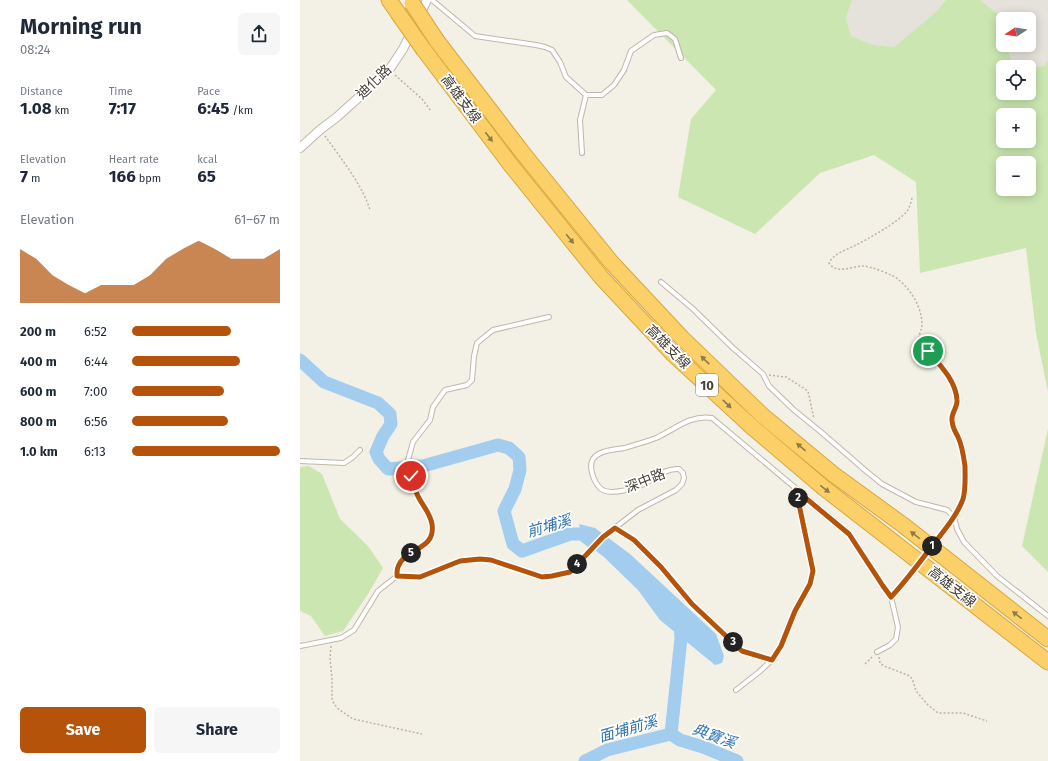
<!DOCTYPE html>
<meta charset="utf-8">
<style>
body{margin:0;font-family:"Fira Sans","Noto Sans TC",sans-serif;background:#f6f6f7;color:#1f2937;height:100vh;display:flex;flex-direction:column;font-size:15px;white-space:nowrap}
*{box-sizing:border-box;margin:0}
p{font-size:13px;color:#747a83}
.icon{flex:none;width:22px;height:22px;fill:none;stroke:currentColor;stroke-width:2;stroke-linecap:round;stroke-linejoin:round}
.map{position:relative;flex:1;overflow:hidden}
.side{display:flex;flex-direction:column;background:#fff;width:300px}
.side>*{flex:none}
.needle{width:26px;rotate:258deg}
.buttons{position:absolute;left:696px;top:12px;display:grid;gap:8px}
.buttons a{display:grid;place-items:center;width:40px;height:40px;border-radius:6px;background:#fff;box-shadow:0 2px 10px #0003;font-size:20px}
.pin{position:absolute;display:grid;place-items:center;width:34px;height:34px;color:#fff;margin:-17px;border:2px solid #fff;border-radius:50%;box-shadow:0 1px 4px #0007}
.km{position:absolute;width:20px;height:20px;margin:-10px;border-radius:50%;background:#222;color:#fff;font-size:11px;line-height:20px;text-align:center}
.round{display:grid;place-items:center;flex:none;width:42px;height:42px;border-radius:6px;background:#f6f6f7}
.headline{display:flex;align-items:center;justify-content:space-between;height:68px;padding:0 20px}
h1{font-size:22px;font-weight:700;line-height:30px}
.figures{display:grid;grid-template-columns:repeat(3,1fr);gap:6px;height:68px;padding:4px 20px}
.figures div{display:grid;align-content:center}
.figures b{font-size:17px;font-weight:700}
.figures small{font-size:11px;font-weight:400}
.figures p{font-size:11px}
.chart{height:112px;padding:8px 20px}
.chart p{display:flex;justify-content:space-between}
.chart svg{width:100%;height:72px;margin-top:4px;fill:#b45309;opacity:.7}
.action{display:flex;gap:8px;margin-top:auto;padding:8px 20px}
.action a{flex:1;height:46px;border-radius:6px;background:#b45309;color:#fff;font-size:16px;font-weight:700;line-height:46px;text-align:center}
.action a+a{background:#f6f6f7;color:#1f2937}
ul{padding:0 20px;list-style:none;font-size:13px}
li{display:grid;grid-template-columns:64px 48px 1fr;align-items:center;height:30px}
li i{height:10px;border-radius:5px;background:#b45309}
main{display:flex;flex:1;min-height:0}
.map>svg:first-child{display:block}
</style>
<main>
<section class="side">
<div class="headline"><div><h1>Morning run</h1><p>08:24</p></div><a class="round"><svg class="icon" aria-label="share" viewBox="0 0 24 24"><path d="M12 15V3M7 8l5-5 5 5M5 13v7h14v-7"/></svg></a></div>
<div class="figures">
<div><p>Distance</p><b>1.08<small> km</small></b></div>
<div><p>Time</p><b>7:17</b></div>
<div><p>Pace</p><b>6:45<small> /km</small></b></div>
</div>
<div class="figures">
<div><p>Elevation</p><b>7<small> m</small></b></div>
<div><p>Heart rate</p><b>166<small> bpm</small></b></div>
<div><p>kcal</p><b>65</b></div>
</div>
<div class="chart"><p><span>Elevation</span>61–67 m</p>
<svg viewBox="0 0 160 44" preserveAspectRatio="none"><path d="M0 44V11L10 17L20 27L30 33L40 38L50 33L60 33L70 33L80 27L90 17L100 11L110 6L120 11L130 17L140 17L150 17L160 11V44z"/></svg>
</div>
<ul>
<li><b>200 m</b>6:52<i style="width:67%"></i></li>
<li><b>400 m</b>6:44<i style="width:73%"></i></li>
<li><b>600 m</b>7:00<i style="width:62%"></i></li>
<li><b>800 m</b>6:56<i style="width:65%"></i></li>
<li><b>1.0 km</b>6:13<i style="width:100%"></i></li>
</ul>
<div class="action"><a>Save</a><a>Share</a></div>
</section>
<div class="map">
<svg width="748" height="761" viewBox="0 0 748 761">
<rect width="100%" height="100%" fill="#f3f0e6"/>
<g fill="#e5e1db">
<polygon points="552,0 646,0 637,11 594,47 574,45 551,36 546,18"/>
<polygon points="680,0 748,0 748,60 744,66 729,68 729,67 716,66 712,61 706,45 729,45 729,19 704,19"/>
</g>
<g fill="#cbe6b0" fill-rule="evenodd">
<path d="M327,0H552L546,18L551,36L574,45L594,47L637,11L646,0H680L704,19H703V45H706C710,55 710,64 722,67H703V93H729V68L744,66L748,60V392L736,333L726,248L620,273L616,182L574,155L520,173L455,234L378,197L391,119L416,90ZM703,115H729V141H703ZM703,163H729V189H703Z"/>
<polygon points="748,429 748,572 722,546"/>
<polygon points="9,466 22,474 40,519 68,546 83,568 68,594 43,631 25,636 11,616 0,611 0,467"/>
</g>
<polygon fill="#a3cdef" points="279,524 295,528 330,554 416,634 424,656 422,663 415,665 360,620 338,590 304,557 284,542"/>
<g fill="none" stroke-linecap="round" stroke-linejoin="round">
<g stroke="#a3cdef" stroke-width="13">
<polyline points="0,360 24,382 78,403 90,414 91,424 83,436 76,452 79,459 88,469 123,466 198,445 209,448 219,457 220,470 215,489 204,511 213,544 222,551 270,534 282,534 295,544"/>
<polyline points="371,734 381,638 380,621"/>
<polyline points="285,761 307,750 371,734 380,740 403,747 437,761"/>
</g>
<defs>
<g id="lane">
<polyline points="132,0 175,36 236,45 245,47 252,50 260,62 266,77 286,95 280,120 282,153"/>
<polyline points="286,95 302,95 314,85 324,70 331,51 354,35 367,33 375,39 381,58"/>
<polyline points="361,282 392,308 433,348 463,374 469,386 494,410 521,432 566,471 582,484 616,502 647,510 654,517 657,529 664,542 697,576 748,616"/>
<polyline points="0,461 44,463 53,457 60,450"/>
<polyline points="315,528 334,540 361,567 392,604 442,651 472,660"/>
<polyline points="646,528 654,517"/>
<polyline points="97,576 98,566 103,560 110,554 124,546 131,537 132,524 127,510 117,494 108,460 113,442 130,420 133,407 145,390 167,385 172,380 174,356 177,343 193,330 249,317"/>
<polyline points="591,597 599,589"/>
<path d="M0,646L41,638L54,630L78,591L97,576L120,577L160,561L180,559L191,560L241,577L252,576L270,572L303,537L338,510L376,490L382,484L384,478L383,473L379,469C366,468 357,477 346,483C336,488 309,497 300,488C294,482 288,467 293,459C299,450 314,450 324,448C334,445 346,442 356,438C374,430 391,414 412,418L549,533L583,586L591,597L598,627L596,639L590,645L577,652"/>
<polyline points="436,690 459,672 472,660 481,646 495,611 510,585 513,571 496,490"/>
</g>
<polyline id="street" points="0,148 21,129 37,117 89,70 103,49 127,0"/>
<g id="highway">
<polyline points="89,0 98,13"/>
<polyline points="137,41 222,152 311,262 382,338 463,416 533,474 603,525 748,639"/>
<polyline points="124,50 210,164 301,277 372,353 451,426 524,488 748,662"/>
</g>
</defs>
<use href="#lane" stroke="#beb8a9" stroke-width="6"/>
<use href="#street" stroke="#beb8a9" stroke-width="10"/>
<use href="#highway" stroke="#daa639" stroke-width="17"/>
<g stroke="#c0b49b" stroke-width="1.5" stroke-dasharray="2 2" stroke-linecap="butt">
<polyline points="95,75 122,99 131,111"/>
<path d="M25,136C40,157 63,186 70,210"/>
<path d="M612,198C611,202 610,206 608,210C599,222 568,239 554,246C546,250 533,254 529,263C537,275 552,266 563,266C570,266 594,275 599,280C612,291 622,308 622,325C622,331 617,335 620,342C622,347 626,349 630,353C638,362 646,371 652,382C654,387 658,397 657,402C656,408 651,413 652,419C652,428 656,432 659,439C667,462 670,491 657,512"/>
<polyline points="469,375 486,377 508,391 514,419"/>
<polyline points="31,646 30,658 32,679 32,700 37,708 53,719 122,734"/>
<polyline points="579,657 580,663 584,666 610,676 613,681 616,691 628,705 638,713 663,713 687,721"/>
<polyline points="565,664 573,656"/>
</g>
<use href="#lane" stroke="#fff" stroke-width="4"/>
<use href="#street" stroke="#fff" stroke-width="8"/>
<use href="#highway" stroke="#fbd069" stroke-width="15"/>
<defs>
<polyline id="lane-bridge" points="599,589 646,528"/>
<g id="highway-bridge">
<polyline points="112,3 137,41"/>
<polyline points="98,13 124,50"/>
</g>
</defs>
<use href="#lane-bridge" stroke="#beb8a9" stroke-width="6" stroke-linecap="butt"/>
<use href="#highway-bridge" stroke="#daa639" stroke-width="17" stroke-linecap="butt"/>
<use href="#lane-bridge" stroke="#fff" stroke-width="4"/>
<use href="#highway-bridge" stroke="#fbd069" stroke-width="15"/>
</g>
<defs><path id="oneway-solid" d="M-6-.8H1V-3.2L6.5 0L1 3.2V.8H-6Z"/></defs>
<g fill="#8e7a4a">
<use href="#oneway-solid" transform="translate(189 137) rotate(53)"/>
<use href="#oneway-solid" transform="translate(270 239) rotate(51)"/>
<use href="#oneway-solid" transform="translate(405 360) rotate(-136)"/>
<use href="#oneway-solid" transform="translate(427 404) rotate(43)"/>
<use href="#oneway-solid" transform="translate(501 447) rotate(-140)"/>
<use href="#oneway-solid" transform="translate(525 489) rotate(38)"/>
<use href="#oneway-solid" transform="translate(615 535) rotate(-142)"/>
<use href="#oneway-solid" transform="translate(717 615) rotate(-142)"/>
</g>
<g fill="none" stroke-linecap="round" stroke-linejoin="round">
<defs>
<path id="route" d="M111,476C113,482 114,488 117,494C121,504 130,512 132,524C136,551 105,547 98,567C97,569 97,573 97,576L120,577L160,561L180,559L191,560L242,577L252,576L270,572L303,537L315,528L334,540L361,567L392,604L442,651L472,660L481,646L495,611L510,584L513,571L496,490L549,534L583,586L591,597C605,582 617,566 629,550C641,534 656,518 663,499C666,489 665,477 665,466C664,459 661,443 658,437C655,431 652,427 652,420C651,413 658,407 657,400C656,381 640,365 628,351"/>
</defs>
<use href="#route" stroke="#fff" stroke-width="8"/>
<use href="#route" stroke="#b45309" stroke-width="5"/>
</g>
<g text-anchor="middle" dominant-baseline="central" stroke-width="3.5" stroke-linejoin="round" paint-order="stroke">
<rect fill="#fff" stroke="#7d7972" stroke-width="1" x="396" y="374" width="22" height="22" rx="3"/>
<g font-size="13" font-weight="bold" fill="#454036">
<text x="407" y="385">10</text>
</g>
<g font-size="14" fill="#454036" stroke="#fff">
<text transform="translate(74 82) rotate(-44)">迪化路</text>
<text transform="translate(161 99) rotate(53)">高雄支線</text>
<text transform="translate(368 347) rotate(45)">高雄支線</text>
<text transform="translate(345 481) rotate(-22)">深中路</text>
<text transform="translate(652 587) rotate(38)">高雄支線</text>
</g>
<g font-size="15" font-style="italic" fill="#3174af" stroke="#fff">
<text transform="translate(249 526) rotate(-16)">前埔溪</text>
<text transform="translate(328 729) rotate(-16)">面埔前溪</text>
<text transform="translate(414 736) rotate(20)">典寶溪</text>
</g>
</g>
</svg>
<div class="buttons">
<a><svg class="needle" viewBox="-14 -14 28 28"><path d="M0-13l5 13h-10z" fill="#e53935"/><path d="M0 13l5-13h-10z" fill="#747a83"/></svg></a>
<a><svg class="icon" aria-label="locate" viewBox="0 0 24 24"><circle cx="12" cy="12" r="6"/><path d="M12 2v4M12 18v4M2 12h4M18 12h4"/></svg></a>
<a>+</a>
<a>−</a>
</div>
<div class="pin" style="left:628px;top:351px;background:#1e9e55"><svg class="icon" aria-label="arrive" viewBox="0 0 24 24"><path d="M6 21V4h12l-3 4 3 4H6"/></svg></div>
<div class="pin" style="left:111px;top:476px;background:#d93025"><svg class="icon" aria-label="check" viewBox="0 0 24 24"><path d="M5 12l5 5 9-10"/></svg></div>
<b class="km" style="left:632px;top:546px">1</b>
<b class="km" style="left:498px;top:498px">2</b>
<b class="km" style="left:433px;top:642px">3</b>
<b class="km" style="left:277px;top:564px">4</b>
<b class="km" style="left:111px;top:553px">5</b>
</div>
</main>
